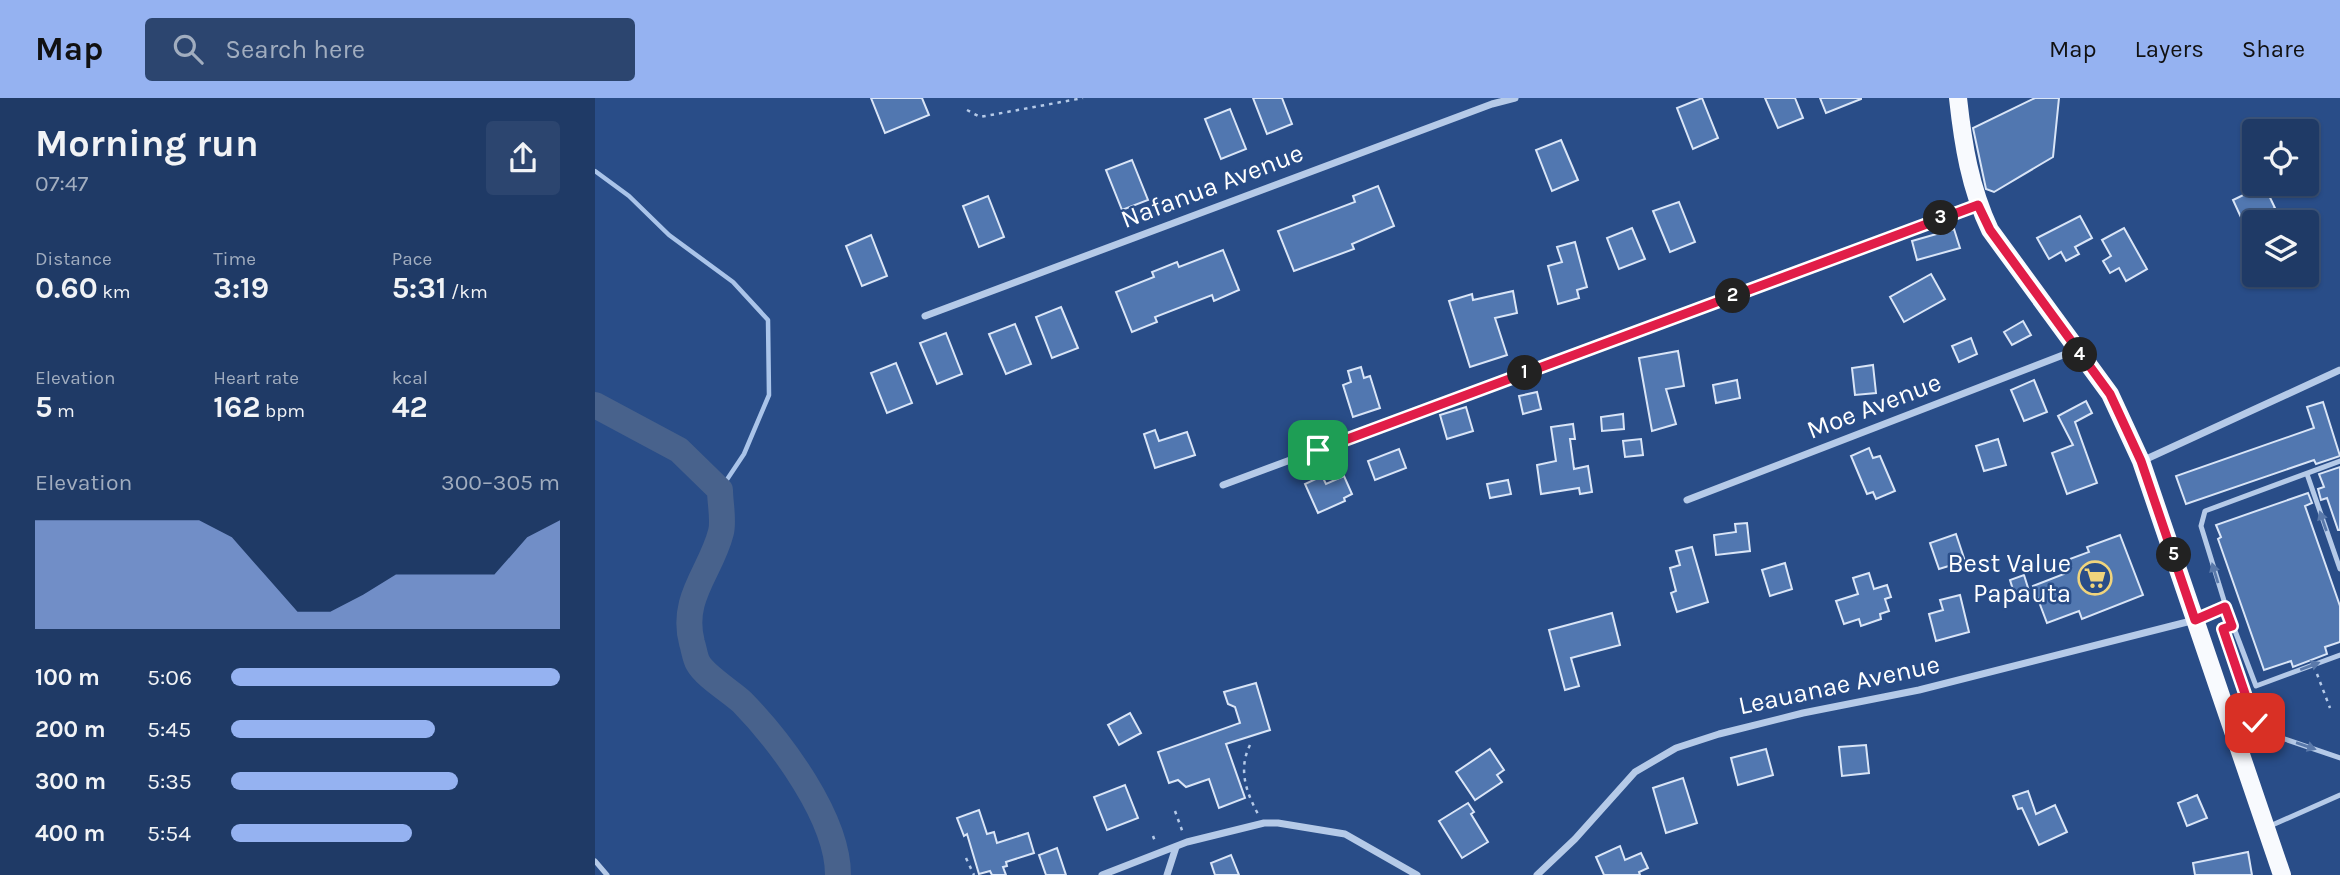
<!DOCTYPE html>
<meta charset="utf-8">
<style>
body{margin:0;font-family:Karla,sans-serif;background:#2c456f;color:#f1f3f6;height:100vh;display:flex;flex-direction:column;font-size:26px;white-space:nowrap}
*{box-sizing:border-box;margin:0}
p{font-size:23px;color:#a1adbf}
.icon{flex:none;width:38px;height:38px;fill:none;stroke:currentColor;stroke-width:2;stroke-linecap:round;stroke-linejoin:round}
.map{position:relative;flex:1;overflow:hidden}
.details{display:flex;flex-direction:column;background:#1f3a66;width:595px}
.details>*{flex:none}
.fabs{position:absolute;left:1647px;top:21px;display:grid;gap:14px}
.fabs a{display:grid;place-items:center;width:77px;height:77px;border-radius:7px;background:#1f3a66;box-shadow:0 2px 5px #0004,0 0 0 2px #3c547a;font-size:35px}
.pin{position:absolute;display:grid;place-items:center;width:60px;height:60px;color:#fff;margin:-30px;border-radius:14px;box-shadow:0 4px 10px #0006}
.km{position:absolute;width:35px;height:35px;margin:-18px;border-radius:50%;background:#222;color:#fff;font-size:19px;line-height:35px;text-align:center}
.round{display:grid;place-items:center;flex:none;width:74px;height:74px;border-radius:7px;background:#2c456f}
.overview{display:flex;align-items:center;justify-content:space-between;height:119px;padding:0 35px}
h1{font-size:38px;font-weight:700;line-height:52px}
.figures{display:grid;grid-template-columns:repeat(3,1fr);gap:10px;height:119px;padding:7px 35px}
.figures div{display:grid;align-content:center}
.figures b{font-size:30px;font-weight:700}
.figures small{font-size:19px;font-weight:400}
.figures p{font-size:19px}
.chart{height:196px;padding:14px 35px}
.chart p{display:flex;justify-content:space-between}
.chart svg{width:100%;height:126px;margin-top:7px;fill:#95b2f1;opacity:.7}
ul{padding:0 35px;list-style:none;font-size:23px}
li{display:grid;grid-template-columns:112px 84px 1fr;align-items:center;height:52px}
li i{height:18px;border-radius:9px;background:#95b2f1}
header{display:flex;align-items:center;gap:42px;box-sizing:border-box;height:98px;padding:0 35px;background:#95b2f1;color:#111}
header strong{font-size:33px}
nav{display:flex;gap:38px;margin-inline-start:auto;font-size:24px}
.search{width:490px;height:63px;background:#2c456f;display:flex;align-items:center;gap:18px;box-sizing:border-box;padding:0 24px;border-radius:7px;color:#a1adbf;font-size:26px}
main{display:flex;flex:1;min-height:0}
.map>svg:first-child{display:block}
</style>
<header>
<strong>Map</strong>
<div class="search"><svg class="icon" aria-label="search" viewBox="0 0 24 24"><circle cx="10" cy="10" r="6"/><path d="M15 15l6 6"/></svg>Search here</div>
<nav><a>Map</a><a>Layers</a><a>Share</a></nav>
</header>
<main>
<section class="details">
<div class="overview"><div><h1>Morning run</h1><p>07:47</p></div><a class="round"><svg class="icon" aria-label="share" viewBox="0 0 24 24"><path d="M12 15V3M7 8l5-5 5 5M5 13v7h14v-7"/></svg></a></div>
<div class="figures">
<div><p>Distance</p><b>0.60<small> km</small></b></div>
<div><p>Time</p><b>3:19</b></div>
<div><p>Pace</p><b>5:31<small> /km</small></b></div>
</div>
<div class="figures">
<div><p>Elevation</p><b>5<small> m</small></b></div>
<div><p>Heart rate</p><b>162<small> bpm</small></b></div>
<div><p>kcal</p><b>42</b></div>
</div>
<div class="chart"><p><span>Elevation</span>300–305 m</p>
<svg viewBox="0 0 160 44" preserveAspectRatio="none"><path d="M0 44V6L10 6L20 6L30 6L40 6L50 6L60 12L70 25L80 38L90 38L100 32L110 25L120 25L130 25L140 25L150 12L160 6V44z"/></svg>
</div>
<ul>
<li><b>100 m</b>5:06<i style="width:100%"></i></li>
<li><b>200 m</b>5:45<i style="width:62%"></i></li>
<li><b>300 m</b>5:35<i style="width:69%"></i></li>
<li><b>400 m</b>5:54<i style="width:55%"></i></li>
</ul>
</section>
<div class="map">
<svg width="1745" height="777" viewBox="0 0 1745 777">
<rect width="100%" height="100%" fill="#294d88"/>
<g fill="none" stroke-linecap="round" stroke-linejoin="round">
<polyline stroke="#aac4e9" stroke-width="4.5" points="0,73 34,98 74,137 138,184 173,222 174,297 149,356 125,392"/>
<path stroke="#48628c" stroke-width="26" d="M0,307L84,352L125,392C125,405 129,422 126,434C116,474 85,500 97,545C99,551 100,560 103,565C110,578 135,593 147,604C186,644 243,720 243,777"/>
</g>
<g fill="#5177b0" stroke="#d9e5f7" stroke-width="2">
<polygon points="276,0 327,0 334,17 290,35"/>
<polygon points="658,0 687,0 697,26 672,36"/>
<polygon points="1107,0 1123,40 1098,51 1082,10"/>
<polygon points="1170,0 1200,0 1208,20 1183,30"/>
<polygon points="1225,0 1266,0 1266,1 1231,15"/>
<polygon points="1440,0 1464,0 1458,59 1399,94 1391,91 1378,30"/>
<polygon points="635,11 651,51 626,61 610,21"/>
<polygon points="966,42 983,82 957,93 941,52"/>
<polygon points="537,62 553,102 527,112 511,72"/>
<polygon points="1669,87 1680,110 1649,126 1638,102"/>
<polygon points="783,88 799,128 757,146 759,151 699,173 683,133 760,104 758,98"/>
<polygon points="393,98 409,139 384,149 368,108"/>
<polygon points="1084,104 1100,144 1075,154 1058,113"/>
<polygon points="1485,118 1497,140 1480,149 1484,156 1471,163 1466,154 1454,161 1442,140"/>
<polygon points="1037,130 1050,161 1024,171 1012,140"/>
<polygon points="1529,130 1552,171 1531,183 1524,170 1515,175 1508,163 1516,158 1507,142"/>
<polygon points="1359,131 1365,150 1322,162 1317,143"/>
<polygon points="276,137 292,178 267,188 251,148"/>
<polygon points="980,144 992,189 982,192 984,200 963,206 953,168 967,164 962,149"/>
<polygon points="628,152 644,192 619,203 617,197 560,219 562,224 537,234 521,194 559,179 557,174 582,164 584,169"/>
<polygon points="1336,176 1350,201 1309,224 1295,199"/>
<polygon points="918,193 922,215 900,220 912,257 875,269 854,203 877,196 878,202"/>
<polygon points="466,209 483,250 457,260 441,219"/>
<polygon points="1428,223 1436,237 1417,247 1409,234"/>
<polygon points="420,226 436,266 411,276 394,236"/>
<polygon points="351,235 367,276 342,286 325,245"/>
<polygon points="1376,240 1382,256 1364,264 1357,248"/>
<polygon points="1083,253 1089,288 1071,291 1081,326 1057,333 1044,260"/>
<polygon points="301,265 317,305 292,315 276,275"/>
<polygon points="1278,267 1281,295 1260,297 1257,270"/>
<polygon points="766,269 769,280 775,278 785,310 758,319 748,287 756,284 753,273"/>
<polygon points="1142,282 1145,300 1121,305 1118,287"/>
<polygon points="1439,282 1452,314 1429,323 1416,292"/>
<polygon points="942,294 946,311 928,316 924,298"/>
<polygon points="1491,303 1497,315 1480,324 1502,385 1472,396 1457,355 1478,347 1463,318"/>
<polygon points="1728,304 1745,358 1721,366 1719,362 1591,406 1581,378 1719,330 1712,309"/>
<polygon points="871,309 878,333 852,341 845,317"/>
<polygon points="1028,316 1029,331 1007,333 1006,319"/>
<polygon points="978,326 980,341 975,341 979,371 993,368 997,394 985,396 984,390 946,396 942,367 961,363 956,329"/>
<polygon points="560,332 564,343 592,334 600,357 560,370 549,336"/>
<polygon points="1046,341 1048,357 1030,359 1028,343"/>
<polygon points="1403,341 1411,367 1389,373 1381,348"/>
<polygon points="1274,350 1278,360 1285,358 1300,393 1281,401 1278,394 1272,396 1256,358"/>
<polygon points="804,351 811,370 780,382 773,363"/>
<polygon points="1745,369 1745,432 1743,432 1732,400 1726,402 1723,391 1729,389 1724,376"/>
<polygon points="727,378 731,386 749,378 757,396 749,400 750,403 723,415 710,386"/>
<polygon points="913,382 916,396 895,400 892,386"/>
<polygon points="1713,395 1717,405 1710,408 1745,508 1745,544 1730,549 1732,556 1698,569 1696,563 1669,572 1623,441 1626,439 1621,427"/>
<polygon points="1152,425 1155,453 1121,457 1119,437 1141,434 1140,426"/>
<polygon points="1361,436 1370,463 1344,471 1335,445"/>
<polygon points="1525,437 1548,497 1487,521 1484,513 1452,525 1438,488 1469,476 1464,465 1494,454 1492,449"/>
<polygon points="1097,449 1113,504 1082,514 1076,495 1081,493 1075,470 1085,467 1081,453"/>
<polygon points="1190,465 1197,491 1175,498 1167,472"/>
<polygon points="1274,475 1279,491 1292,487 1296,499 1290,501 1294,513 1285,516 1286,521 1266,528 1264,521 1249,526 1241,503 1263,496 1258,480"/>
<polygon points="1429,477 1434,493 1420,498 1415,482"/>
<polygon points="1365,497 1374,534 1341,543 1334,516 1348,512 1345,502"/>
<polygon points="1017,515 1025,547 976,560 984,588 970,592 954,532"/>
<polygon points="661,585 675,632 631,646 650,700 624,710 614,681 591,689 583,682 574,685 563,654 645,625 640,609 633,606 629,594"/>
<polygon points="535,615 546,635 524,647 513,627"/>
<polygon points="1271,647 1274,675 1247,678 1244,649"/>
<polygon points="895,651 909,672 902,677 907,684 880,702 861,674"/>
<polygon points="1171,651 1178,677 1143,687 1136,660"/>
<polygon points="1088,680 1102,725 1071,735 1058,690"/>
<polygon points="530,687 543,720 512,732 499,699"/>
<polygon points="1433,693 1441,716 1460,707 1472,734 1444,747 1427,710 1423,711 1418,698"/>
<polygon points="1602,697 1612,720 1592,728 1583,705"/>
<polygon points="873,705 879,714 876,716 893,744 867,760 844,723"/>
<polygon points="384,712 392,736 399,734 402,745 433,735 439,755 411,764 412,768 408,769 411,777 397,777 395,773 384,776 372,736 369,738 362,720"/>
<polygon points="1025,748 1030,762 1046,755 1053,770 1044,774 1045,777 1009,777 1001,759"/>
<polygon points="462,750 471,777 451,777 444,757"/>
<polygon points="1653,754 1657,777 1600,777 1598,765"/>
<polygon points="636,757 644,777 620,777 616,765"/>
</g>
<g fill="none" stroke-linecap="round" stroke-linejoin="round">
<g stroke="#b5cae8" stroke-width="2.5" stroke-dasharray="3.5 5" stroke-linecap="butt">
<polyline points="372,12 385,19 488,0"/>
<polyline points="1722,576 1735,610"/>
<path d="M655,647C643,671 651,694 663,716"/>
<polyline points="580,713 588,735"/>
<polyline points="558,738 561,746"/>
<polyline points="371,760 379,777"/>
</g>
<g stroke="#b5cae8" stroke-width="5">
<polyline points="1712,376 1745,471"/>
<polyline points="1631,509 1661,588 1745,557"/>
<polyline points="1603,520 1631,509 1606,428 1610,413 1745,363"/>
<polyline points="1638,528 1628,531 1660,625 1672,635 1745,660"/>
<polyline points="1675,728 1745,697"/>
<polyline points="0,763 12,777"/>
</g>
<g stroke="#b5cae8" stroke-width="7">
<polyline points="330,218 897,6 920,0"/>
<polyline points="1547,363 1745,272"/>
<polyline points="628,387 1383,107"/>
<polyline points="1092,402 1481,252"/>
<polyline points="507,777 592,744 669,725 683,725 750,736 822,777"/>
<polyline points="572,777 581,749"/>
<polyline points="942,777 980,741 1040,674 1081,650 1124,636 1208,615 1324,592 1600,522"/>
</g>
<path stroke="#f8fafe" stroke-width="18" d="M1363,0C1368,46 1375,90 1395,132L1515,296L1546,363L1687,777"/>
</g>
<defs><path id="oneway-solid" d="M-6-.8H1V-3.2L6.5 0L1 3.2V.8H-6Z" transform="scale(1.75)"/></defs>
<g fill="#5a79aa">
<use href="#oneway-solid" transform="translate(1728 423) rotate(-109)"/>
<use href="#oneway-solid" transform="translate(1620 475) rotate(-107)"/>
<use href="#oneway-solid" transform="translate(1715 568) rotate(-21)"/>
<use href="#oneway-solid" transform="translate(1711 648) rotate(19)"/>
</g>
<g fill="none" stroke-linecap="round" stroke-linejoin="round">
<defs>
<polyline id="route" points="723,352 1383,107 1395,132 1515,296 1546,363 1600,522 1630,509 1637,528 1628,531 1660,625"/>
</defs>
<use href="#route" stroke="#fff" stroke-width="14"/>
<use href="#route" stroke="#e11d48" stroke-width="9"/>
</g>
<defs>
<symbol id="supermarket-ring" viewBox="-11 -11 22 22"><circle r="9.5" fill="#294d88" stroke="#f0d47c" stroke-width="1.5"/><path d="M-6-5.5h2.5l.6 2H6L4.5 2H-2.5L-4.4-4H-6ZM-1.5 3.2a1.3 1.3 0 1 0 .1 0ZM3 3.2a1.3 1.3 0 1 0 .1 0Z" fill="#f0d47c"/></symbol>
</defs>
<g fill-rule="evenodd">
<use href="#supermarket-ring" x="1481" y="461" width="38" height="38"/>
</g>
<g text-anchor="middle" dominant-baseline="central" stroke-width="5" stroke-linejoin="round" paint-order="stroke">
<g font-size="26" fill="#fff" stroke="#294d88">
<text transform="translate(617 88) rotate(-21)">Nafanua Avenue</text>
<text transform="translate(1279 308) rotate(-21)">Moe Avenue</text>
<text transform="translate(1244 587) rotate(-12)">Leauanae Avenue</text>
</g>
<g font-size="26" fill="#fff" stroke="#294d88" text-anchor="end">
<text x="1476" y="465">Best Value<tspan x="1476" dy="30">Papauta</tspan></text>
</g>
</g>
</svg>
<div class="fabs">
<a><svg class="icon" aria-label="locate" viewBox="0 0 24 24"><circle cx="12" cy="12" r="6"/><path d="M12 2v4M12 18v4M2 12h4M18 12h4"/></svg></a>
<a><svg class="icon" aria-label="layers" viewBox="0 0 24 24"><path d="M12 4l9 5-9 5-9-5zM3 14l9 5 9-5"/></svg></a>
</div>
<div class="pin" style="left:723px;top:352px;background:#1e9e55"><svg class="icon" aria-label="arrive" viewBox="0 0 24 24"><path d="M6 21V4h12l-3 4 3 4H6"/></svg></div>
<div class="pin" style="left:1660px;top:625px;background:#d93025"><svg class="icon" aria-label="check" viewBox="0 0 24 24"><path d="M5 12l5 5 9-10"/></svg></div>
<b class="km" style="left:930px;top:275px">1</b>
<b class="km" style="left:1138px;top:198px">2</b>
<b class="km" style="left:1346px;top:120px">3</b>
<b class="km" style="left:1485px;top:257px">4</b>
<b class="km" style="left:1579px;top:457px">5</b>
</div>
</main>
